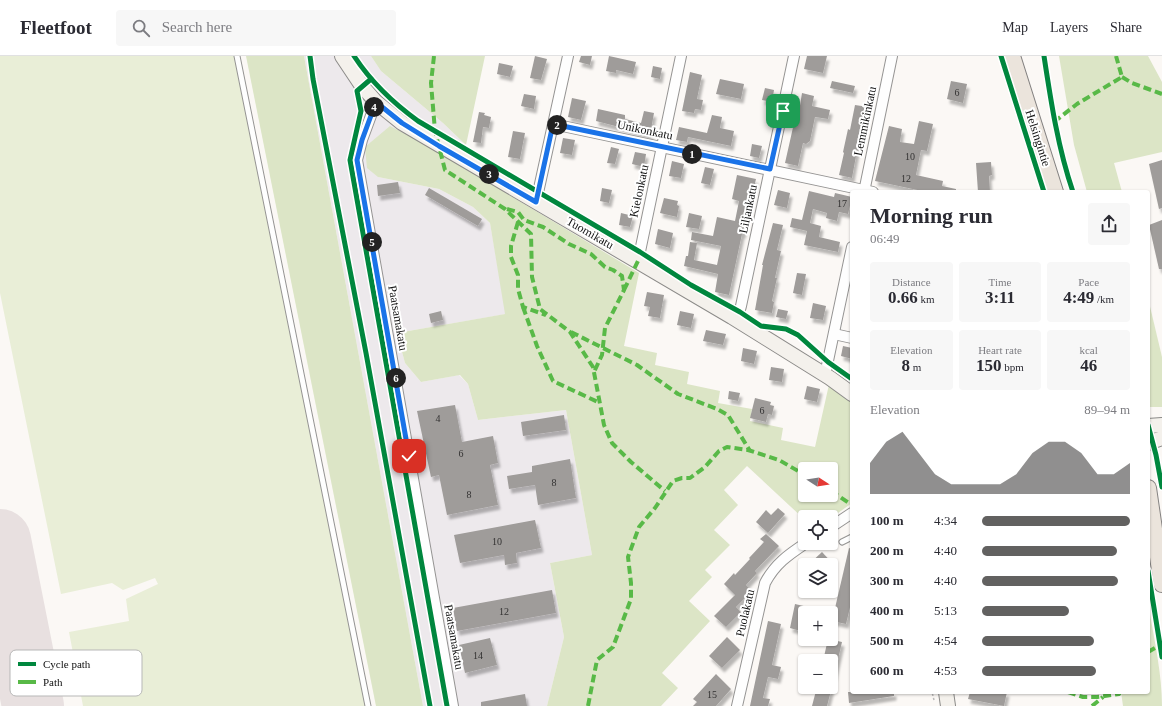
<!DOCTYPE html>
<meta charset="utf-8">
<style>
body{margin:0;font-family:Georgia,serif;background:#f7f7f7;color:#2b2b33;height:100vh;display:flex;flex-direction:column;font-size:15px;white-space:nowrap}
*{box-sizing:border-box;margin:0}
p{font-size:13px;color:#7c7c81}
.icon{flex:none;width:22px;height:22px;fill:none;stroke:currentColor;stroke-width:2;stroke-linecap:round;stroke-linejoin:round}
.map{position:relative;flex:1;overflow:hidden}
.sheet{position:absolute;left:850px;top:134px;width:300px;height:504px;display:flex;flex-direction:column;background:#fff;border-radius:4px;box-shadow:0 1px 3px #0004}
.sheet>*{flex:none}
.needle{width:26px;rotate:102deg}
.tools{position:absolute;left:798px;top:406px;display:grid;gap:8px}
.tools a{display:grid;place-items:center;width:40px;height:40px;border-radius:4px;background:#fff;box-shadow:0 1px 3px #0004;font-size:20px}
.pin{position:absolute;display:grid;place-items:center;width:34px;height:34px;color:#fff;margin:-17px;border-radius:8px;box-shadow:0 2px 6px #0006}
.km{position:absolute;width:20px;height:20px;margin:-10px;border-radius:50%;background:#222;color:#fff;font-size:11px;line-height:20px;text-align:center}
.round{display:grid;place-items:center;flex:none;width:42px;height:42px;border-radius:4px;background:#f7f7f7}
.summary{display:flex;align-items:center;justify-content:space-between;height:68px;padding:0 20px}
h1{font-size:22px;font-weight:700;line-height:30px}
.stats{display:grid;grid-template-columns:repeat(3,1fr);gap:6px;height:68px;padding:4px 20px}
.stats div{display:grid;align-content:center;border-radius:4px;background:#f7f7f7;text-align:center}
.stats b{font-size:17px;font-weight:700}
.stats small{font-size:11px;font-weight:400}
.stats p{font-size:11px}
.chart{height:112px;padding:8px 20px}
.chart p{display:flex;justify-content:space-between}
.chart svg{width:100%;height:72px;margin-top:4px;fill:#626160;opacity:.7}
ul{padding:0 20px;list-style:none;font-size:13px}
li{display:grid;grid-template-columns:64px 48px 1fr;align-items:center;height:30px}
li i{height:10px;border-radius:5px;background:#626160}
header{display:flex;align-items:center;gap:24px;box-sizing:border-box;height:56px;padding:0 20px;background:#fff;border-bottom:1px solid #e1e1e2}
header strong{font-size:19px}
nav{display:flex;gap:22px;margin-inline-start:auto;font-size:14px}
.search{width:280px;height:36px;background:#f7f7f7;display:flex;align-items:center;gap:10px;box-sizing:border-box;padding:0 14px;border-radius:4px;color:#7c7c81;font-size:15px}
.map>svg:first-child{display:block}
</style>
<header>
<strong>Fleetfoot</strong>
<div class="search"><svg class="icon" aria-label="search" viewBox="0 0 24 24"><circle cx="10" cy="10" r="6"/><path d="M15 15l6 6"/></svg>Search here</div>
<nav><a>Map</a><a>Layers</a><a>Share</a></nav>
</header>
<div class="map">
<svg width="1162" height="650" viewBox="0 0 1162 650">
<defs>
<filter id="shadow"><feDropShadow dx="2.5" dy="4.5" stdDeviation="1" flood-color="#0004"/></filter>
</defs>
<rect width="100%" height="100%" fill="#fbf8f5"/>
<polygon fill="#ede9ec" points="304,0 371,0 381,15 443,67 466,89 458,108 423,87 412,83 378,121 439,133 473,151 490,167 506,258 397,277 405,307 421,326 459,319 468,328 478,364 566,354 592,499 550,507 564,581 547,650 423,650"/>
<polygon fill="#e9eed7" points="0,0 240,0 370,650 83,650 69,576 129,565 126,543 158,528 155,522 123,534 112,527 61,538 0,237"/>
<g fill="#dce5c6" fill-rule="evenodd">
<polygon points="246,0 304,0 423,650 376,650"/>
<polygon points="371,0 485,0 466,89 443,67 381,15"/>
<polygon points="1059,0 1148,0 1162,26 1162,96 1114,107 1122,136 1087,136 1074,89"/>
<path d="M390,70L423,87L639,217L624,290L657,297L655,309L689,316L687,328L720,335L718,347L752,353L750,365L783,372L781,384L815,391L830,324L852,342V447L831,462V461H805V464L747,410L724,434L738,449L714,474L730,489L705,514L712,521L689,545L710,565L662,617L678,632L661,650H547L564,581L550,507L592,499L566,354L478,364L468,328L460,319L421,326L405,307L397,277L505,258L490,167L473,151L439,133L378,121L367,112L365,91ZM805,413H831V439H805Z"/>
<polygon points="1148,242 1162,301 1162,351 1150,351 1148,344"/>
<path d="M1148,558H1150C1155,588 1162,619 1162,650H1123L1121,636H1148Z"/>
</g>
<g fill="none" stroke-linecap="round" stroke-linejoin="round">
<polyline stroke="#e8e0e0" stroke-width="62" points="0,484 33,650"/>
</g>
<g fill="#9f9c9a" filter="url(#shadow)">
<polygon points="535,0 547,3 541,24 530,22"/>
<polygon points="581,0 592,0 590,9 579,6"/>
<polygon points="609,0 636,6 633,18 616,14 616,17 606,15"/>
<polygon points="807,0 827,0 823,17 804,13"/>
<polygon points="499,7 513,10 510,21 497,18"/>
<polygon points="653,10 662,12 660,23 651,21"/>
<polygon points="690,16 702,19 697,43 703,44 701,54 695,53 694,57 682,55"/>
<polygon points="720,23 744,28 741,43 716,38"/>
<polygon points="832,25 855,30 853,37 830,32"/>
<polygon points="951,25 967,28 963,47 947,43"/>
<polygon points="765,32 774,34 772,46 762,44"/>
<polygon points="802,37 814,40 812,50 830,54 828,63 815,61 810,85 806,88 803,87 798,110 785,107 794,67 797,68"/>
<polygon points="524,38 536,40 534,53 521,50"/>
<polygon points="572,42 586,45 581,64 568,61"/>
<polygon points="855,49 868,51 856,100 852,122 839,119 844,97 843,96 848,73 850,74"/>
<polygon points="598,53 625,59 625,63 641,67 644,55 654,57 650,79 596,65"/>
<polygon points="479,56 485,57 484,59 491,61 489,72 483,71 481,87 473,86"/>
<polygon points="712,59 722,61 720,72 734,75 731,90 688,81 687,86 676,84 679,71 707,77"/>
<polygon points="919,65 933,68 927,95 921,94 916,119 943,125 942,130 956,133 956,136 927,136 875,125 889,70 902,73 900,86 914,88"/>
<polygon points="513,75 525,77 520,103 508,101"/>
<polygon points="563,82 575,84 572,99 560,97"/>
<polygon points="752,88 762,90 759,102 750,100"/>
<polygon points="611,91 619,93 615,108 607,107"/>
<polygon points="635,96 646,98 644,111 632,108"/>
<polygon points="1162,104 1162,152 1159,153 1149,108"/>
<polygon points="672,105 684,108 681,122 669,120"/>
<polygon points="991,106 992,119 989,120 990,136 978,136 976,107"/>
<polygon points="705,111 714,113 710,129 701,127"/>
<polygon points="737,119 756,123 743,178 742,178 729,239 715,236 718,218 684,210 686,200 688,200 690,186 697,187 694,204 717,209 721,190 691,184 692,176 713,180 717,161 735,165 739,145 732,143"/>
<polygon points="398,126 400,137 378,140 377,129"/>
<polygon points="429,132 482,163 478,170 425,139"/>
<polygon points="602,132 612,134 609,147 600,145"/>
<polygon points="778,134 790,137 787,152 774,149"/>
<polygon points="809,135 834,141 835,137 852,141 848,158 839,156 837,165 826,162 827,157 813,153 810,167 821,170 819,181 840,186 838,196 804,189 807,175 790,171 792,162 802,164"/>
<polygon points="664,142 678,145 677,149 679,150 677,161 660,157"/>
<polygon points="621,157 633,160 630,171 619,169"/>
<polygon points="689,157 702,160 699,173 686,171"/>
<polygon points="1162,164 1162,213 1159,213 1149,169"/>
<polygon points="773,167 783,169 777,194 781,195 775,222 777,222 772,245 774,246 772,257 755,254 763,209 762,209"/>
<polygon points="658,173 673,177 670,192 655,188"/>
<polygon points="797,217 806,218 802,239 793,237"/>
<polygon points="647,236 664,239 660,262 648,260 650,251 644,250"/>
<polygon points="813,247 826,250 823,264 810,262"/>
<polygon points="778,253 788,255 786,263 776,261"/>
<polygon points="441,255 443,264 431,267 429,258"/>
<polygon points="680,255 694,258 691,272 677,269"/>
<polygon points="706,274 726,278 723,289 703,285"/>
<polygon points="843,290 852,292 852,303 841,300"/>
<polygon points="743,292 757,295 754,308 741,305"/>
<polygon points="771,311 784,313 782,326 769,324"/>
<polygon points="807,330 820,333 817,346 804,343"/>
<polygon points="729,335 740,337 738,345 728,343"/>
<polygon points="755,342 771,346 770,349 774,350 772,359 768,358 766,366 750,362"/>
<polygon points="455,349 462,386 493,380 498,407 490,409 498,449 447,459 439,419 431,421 417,355"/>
<polygon points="564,359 566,374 523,380 521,366"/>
<polygon points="570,403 576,442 538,449 535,429 509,433 507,420 532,416 532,410"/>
<polygon points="778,452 785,458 768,477 756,466 766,454 771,459"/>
<polygon points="535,464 541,492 516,497 517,507 505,509 504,499 460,507 454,479"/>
<polygon points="766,478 779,490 755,515 757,517 746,529 752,535 736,551 741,556 726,571 714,560 735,539 724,528 734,517 735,519 750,503 749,502 764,486 760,483"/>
<polygon points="849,492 852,493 852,543 846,568 832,565"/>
<polygon points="822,496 834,509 808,509"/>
<polygon points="552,534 556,557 457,575 453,552"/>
<polygon points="795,548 821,554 821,557 805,557 804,576 790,572"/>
<polygon points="768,565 781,568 772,609 781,611 778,623 768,621 763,642 770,643 768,650 750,650"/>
<polygon points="727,581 740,594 722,612 709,600"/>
<polygon points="490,582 497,609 465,617 459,589"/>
<polygon points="828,583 842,586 834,621 831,621 831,605 823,605"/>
<polygon points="716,618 731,633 716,650 693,650 697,646 693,643"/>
<polygon points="817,631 832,631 827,650 812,650"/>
<polygon points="848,636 894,636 894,640 849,647"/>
<polygon points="970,636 1007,636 1004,650 968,643"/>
<polygon points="525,638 527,650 481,650 481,646"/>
</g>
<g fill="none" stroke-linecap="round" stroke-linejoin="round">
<defs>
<g id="lane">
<polyline points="237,0 368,650"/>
<polyline points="842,486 852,481"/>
</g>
<g id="street">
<polyline points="376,46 362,84 357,104 453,650"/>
<polyline points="553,68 873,136"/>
<polyline points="864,136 892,0"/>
<polyline points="536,146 568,0"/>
<polyline points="638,205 681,0"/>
<polyline points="737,264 741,250 794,0"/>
<polyline points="834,278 852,282"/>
<polyline points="825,319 852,191"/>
<polyline points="831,471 852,457"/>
<path d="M737,650L765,527C775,508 788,499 806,487"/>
</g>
<g id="secondary">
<polyline points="342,0 362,30 376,46 402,67 732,261 830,322 852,338"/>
<polyline points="1148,370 1162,369"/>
<polyline points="1148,387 1162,382"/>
<polyline points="946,636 948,650"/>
</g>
<g id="primary">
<polyline points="1012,0 1055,136"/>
<polyline points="1148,432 1162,528"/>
</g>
</defs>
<use href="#lane" stroke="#959493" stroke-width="7"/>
<use href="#street" stroke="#959493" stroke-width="12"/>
<use href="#secondary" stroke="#8c8b89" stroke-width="16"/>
<use href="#primary" stroke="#838180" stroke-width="18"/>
<polyline stroke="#b9b8b8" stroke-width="1.5" stroke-dasharray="4 2" stroke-linecap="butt" points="932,636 934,644"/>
<use href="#lane" stroke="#fefefe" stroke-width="5"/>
<use href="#street" stroke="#fefefe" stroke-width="10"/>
<use href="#secondary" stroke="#f4f1ec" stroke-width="14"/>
<use href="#primary" stroke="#ebe4dc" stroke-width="16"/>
<g stroke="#58b947" stroke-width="4" stroke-dasharray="8 4" stroke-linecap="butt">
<polyline points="434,0 431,27 435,75 445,114 505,153 531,178 532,221 540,253 570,276 593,311 604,369 612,387 631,406 665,435"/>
<polyline points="1122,21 1132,27 1162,38"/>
<polyline points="1054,66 1077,48 1122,21 1116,0"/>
<polyline points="507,153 518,156 524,164 543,171 569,188 591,198 605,211 613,214 622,220 624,234 605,272 602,299 594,316"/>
<polyline points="518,166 511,190 511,201 518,219 518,233 523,251 546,259"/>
<polyline points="624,234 638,205"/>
<polyline points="523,251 537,290 553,325 600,347"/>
<polyline points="571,276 637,309 678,338 717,353 728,359 750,395"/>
<polyline points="831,435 852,449"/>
<polyline points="1148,596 1160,589"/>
<polyline points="1068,636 1083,641 1097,641 1119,638 1120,636"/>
<polyline points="588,650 597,604 613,591 631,543 631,527 628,501 639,471 655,452 673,425 682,422 690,422 705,411 719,395 727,391 748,394 779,404 805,419"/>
<polyline points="1092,650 1103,641"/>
</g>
<defs>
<g id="cycleway">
<polyline points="310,0 313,23 366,297 430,650"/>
<path d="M354,0C371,26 393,47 418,65L640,196L691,229L740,256L761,270L786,273L798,279L828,306L852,323"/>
<polyline points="1001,0 1044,136"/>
<path d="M1044,0C1051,46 1058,92 1073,136"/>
<polyline points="371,23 357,35 361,55 350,104 447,650"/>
<polyline points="1148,369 1156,399 1162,431"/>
<polyline points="1148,515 1162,601"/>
</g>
</defs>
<use href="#cycleway" stroke="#fff" stroke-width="8"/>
<use href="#cycleway" stroke="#00873e" stroke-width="5"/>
</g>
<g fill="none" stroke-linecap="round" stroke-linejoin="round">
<defs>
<polyline id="route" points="409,400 357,104 362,84 376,46 402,67 439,90 536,146 553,68 770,113 783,55"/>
</defs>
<use href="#route" stroke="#fff" stroke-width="8"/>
<use href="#route" stroke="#1a73e8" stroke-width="5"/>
</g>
<g text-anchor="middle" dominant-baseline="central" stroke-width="4" stroke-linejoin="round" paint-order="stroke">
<g font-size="10" fill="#333232">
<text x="957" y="36">6</text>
<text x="910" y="100">10</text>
<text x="906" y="122">12</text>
<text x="842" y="147">17</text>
<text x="762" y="354">6</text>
<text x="438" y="362">4</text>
<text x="461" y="397">6</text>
<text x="554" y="426">8</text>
<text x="469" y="438">8</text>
<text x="497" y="485">10</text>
<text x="504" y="555">12</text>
<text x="478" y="599">14</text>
<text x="712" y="638">15</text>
</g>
<g font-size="12" fill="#0f0f0f" stroke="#fff">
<text transform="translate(865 65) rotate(-78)">Lemmikinkatu</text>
<text transform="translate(645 74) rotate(12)">Unikonkatu</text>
<text transform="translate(1038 82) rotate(72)">Helsingintie</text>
<text transform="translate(639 135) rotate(-78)">Kielonkatu</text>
<text transform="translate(748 153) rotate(-78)">Liljankatu</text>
<text transform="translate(590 177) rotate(30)">Tuomikatu</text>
<text transform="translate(398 262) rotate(80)">Paatsamakatu</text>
<text transform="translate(745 557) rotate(-77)">Puolakatu</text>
<text transform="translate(454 581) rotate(80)">Paatsamakatu</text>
</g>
</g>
<rect x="10" y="594" width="132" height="46" rx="6" fill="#fff" stroke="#b7b7b7" stroke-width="1"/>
<rect x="18" y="606" width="18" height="4" fill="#00873e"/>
<rect x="18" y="624" width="18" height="4" fill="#58b947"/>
<g font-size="11" fill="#0f0f0f">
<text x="43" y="612">Cycle path</text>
<text x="43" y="630">Path</text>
</g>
</svg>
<div class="tools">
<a><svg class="needle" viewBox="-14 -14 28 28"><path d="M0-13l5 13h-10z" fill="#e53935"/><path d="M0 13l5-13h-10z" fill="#7c7c81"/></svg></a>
<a><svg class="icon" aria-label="locate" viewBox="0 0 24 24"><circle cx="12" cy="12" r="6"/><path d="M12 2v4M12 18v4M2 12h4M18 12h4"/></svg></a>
<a><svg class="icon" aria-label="layers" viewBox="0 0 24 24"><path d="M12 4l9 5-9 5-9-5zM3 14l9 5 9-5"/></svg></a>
<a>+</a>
<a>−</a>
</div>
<div class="pin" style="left:783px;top:55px;background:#1e9e55"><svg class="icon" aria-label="arrive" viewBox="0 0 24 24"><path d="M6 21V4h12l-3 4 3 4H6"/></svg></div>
<div class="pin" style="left:409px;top:400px;background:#d93025"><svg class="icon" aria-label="check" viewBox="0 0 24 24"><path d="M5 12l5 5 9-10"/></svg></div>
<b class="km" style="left:692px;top:98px">1</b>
<b class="km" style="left:557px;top:69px">2</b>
<b class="km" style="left:489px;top:118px">3</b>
<b class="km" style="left:374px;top:51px">4</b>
<b class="km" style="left:372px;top:186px">5</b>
<b class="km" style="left:396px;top:322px">6</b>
<section class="sheet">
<div class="summary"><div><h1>Morning run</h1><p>06:49</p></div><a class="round"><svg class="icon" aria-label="share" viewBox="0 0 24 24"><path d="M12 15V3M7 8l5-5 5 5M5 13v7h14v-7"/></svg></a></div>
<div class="stats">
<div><p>Distance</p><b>0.66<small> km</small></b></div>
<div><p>Time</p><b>3:11</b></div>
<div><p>Pace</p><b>4:49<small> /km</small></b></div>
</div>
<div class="stats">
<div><p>Elevation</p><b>8<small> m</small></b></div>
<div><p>Heart rate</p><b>150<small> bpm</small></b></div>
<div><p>kcal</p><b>46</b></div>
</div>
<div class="chart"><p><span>Elevation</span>89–94 m</p>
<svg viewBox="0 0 160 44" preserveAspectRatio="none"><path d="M0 44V25L10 12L20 6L30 19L40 32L50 38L60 38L70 38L80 38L90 32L100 19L110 12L120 12L130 19L140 32L150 32L160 25V44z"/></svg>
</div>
<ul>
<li><b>100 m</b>4:34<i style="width:100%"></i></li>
<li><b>200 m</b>4:40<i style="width:91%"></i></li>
<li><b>300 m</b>4:40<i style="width:92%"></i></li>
<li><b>400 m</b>5:13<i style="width:59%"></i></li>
<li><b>500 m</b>4:54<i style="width:76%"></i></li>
<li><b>600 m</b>4:53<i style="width:77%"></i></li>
</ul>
</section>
</div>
